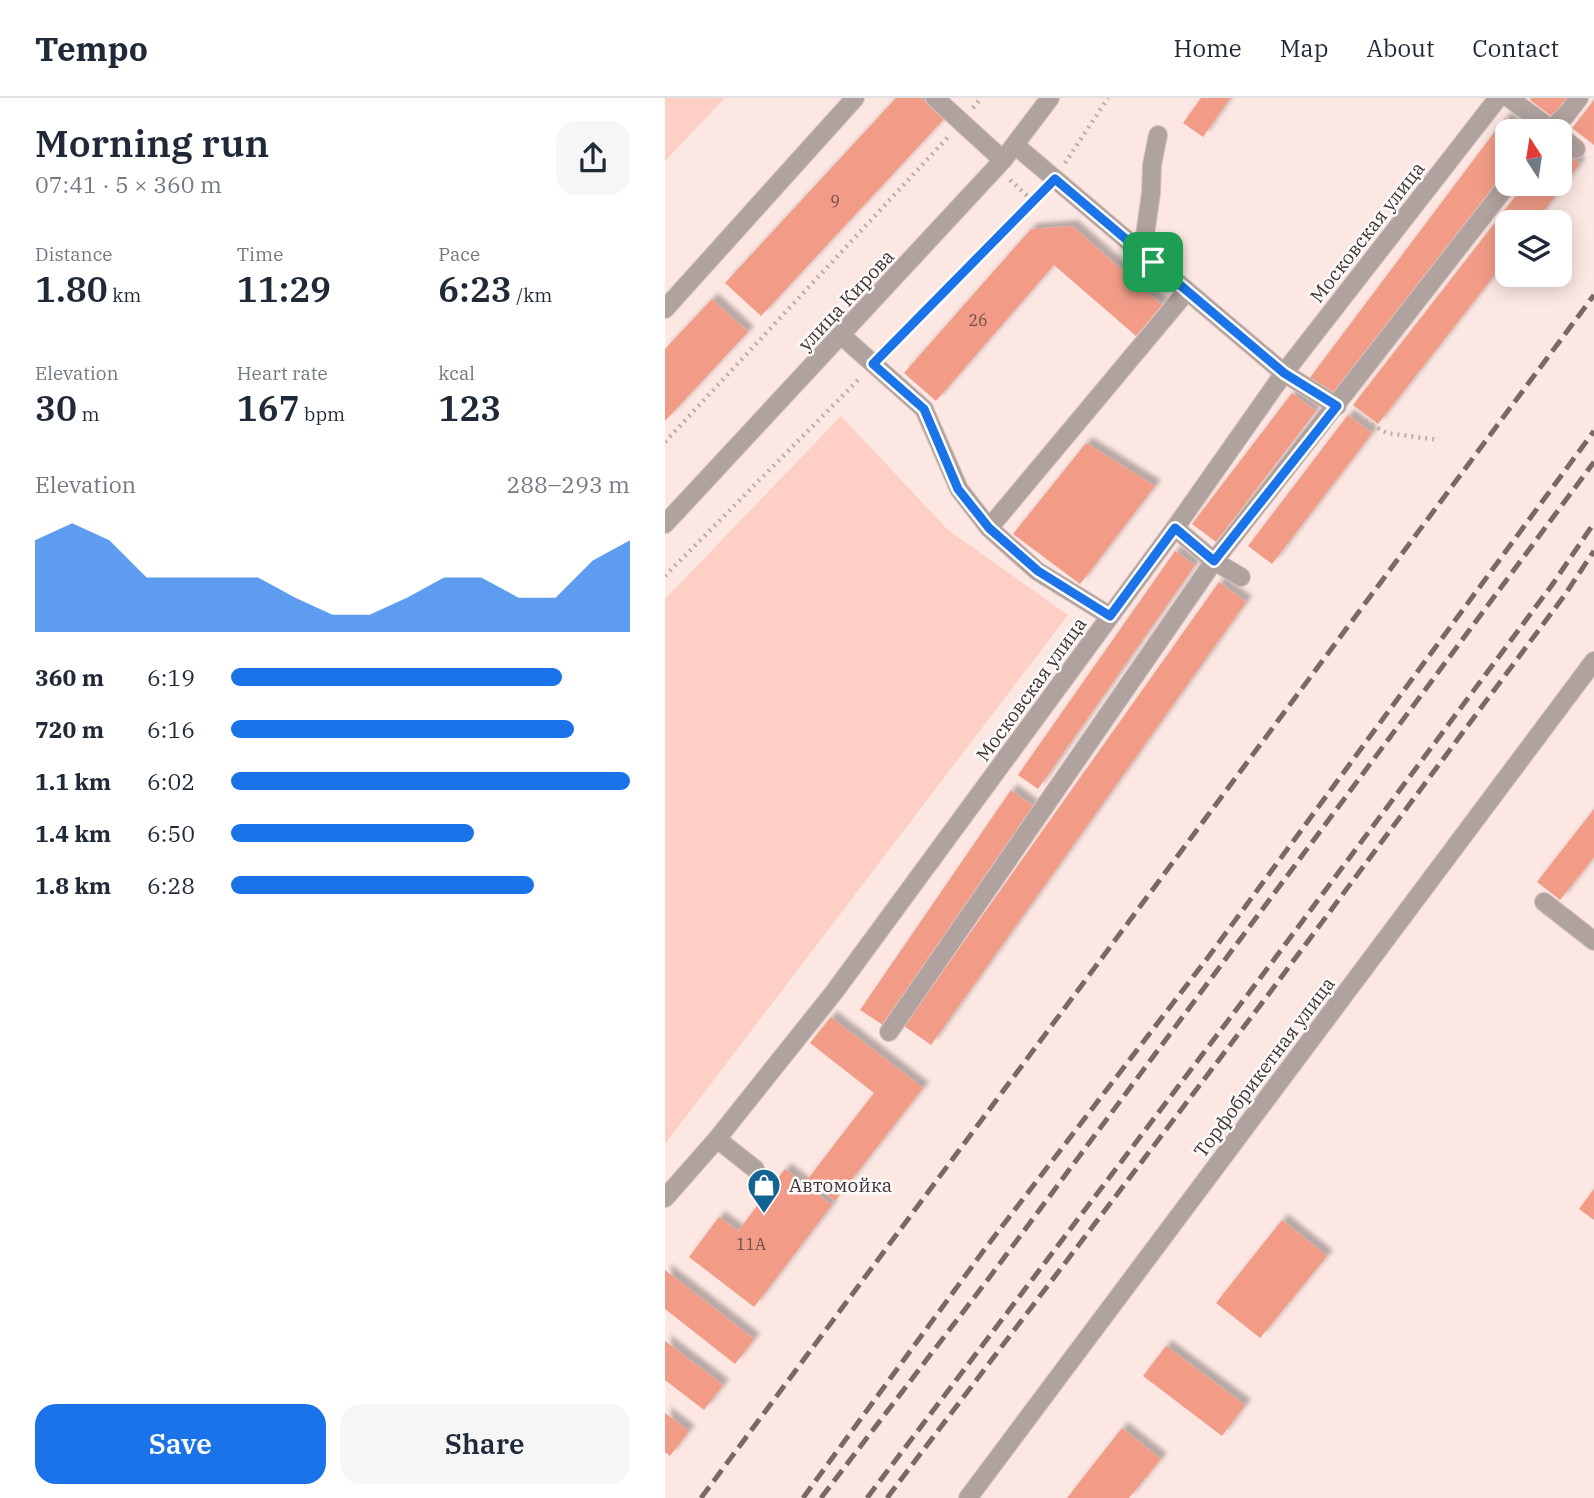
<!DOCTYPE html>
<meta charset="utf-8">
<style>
body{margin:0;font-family:"IBM Plex Serif",serif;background:#f6f6f7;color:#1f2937;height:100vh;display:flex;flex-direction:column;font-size:26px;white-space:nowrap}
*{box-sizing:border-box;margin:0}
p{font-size:23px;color:#747a83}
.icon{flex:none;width:38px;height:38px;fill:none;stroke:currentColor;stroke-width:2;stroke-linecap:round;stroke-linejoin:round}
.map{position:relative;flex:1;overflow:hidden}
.drawer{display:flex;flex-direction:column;background:#fff;width:665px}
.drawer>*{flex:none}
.needle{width:46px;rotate:348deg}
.tools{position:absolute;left:830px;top:21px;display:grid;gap:14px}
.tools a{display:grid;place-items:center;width:77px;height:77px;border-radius:14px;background:#fff;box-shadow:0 4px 18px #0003;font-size:35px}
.pin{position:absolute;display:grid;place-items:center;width:60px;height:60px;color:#fff;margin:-30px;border-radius:14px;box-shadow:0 4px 10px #0006}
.round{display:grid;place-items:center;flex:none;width:74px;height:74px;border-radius:21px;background:#f6f6f7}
.overview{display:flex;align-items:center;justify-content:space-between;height:119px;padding:0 35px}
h1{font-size:38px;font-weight:600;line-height:52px}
.figures{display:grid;grid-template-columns:repeat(3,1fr);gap:10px;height:119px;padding:7px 35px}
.figures div{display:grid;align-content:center}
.figures b{font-size:35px;font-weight:600}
.figures small{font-size:19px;font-weight:400}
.figures p{font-size:19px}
.chart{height:196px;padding:14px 35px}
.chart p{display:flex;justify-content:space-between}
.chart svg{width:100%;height:126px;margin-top:7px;fill:#1a73e8;opacity:.7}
.action{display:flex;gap:14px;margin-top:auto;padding:14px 35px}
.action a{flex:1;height:80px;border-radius:21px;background:#1a73e8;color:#fff;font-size:28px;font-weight:600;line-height:80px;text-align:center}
.action a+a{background:#f6f6f7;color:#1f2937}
ul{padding:0 35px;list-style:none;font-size:23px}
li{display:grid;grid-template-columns:112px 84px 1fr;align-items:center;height:52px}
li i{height:18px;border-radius:9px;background:#1a73e8}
header{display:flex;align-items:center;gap:42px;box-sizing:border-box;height:98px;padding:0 35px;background:#fff;border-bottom:2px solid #e0e1e3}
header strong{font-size:33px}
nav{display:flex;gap:38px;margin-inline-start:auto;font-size:24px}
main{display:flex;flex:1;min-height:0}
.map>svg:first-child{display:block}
</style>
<header>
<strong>Tempo</strong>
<nav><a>Home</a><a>Map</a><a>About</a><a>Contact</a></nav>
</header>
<main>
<section class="drawer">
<div class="overview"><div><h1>Morning run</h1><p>07:41 · 5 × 360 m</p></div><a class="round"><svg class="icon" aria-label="share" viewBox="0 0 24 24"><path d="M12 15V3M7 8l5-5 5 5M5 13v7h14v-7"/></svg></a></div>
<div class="figures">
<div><p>Distance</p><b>1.80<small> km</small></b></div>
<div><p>Time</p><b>11:29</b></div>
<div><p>Pace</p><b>6:23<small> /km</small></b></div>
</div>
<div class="figures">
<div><p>Elevation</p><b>30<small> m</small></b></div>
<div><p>Heart rate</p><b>167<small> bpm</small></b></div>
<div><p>kcal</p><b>123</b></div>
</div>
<div class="chart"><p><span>Elevation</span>288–293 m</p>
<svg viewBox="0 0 160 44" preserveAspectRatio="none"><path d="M0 44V12L10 6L20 12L30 25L40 25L50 25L60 25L70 32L80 38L90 38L100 32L110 25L120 25L130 32L140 32L150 19L160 12V44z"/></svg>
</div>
<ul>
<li><b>360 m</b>6:19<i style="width:83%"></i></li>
<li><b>720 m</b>6:16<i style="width:86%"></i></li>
<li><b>1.1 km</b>6:02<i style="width:100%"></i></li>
<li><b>1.4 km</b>6:50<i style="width:61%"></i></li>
<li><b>1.8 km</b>6:28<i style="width:76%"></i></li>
</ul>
<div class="action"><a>Save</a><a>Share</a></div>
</section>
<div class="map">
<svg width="929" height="1400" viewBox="0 0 929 1400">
<defs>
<filter id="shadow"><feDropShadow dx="6" dy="-6" stdDeviation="2" flood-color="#0004"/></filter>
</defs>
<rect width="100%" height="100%" fill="#fce7e2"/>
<g fill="#fed0c5">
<polygon points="0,0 60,0 0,63"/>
<polygon points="176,318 283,432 403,517 0,1046 0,501"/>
</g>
<g fill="#f29c88" filter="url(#shadow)">
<polygon points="231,0 256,0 279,21 96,218 60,185"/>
<polygon points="536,0 565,0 538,39 518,25"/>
<polygon points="866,0 904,0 889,20 865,2"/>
<polygon points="929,2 929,47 907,30"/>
<polygon points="840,20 858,33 842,33 842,71 669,300 644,281"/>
<polygon points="894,50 915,66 870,124 842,124 842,161 713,326 688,307 860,86 894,86"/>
<polygon points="407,128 497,207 471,238 389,167 271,303 239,275 366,131"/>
<polygon points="47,201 83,234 0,323 0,251"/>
<polygon points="627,295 651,313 551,444 527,426"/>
<polygon points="683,317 707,335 607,466 583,448"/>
<polygon points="421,345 490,388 415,486 348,436"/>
<polygon points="510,453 530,467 373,691 353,677"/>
<polygon points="554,484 581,504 266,947 239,928"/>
<polygon points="346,692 368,708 218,927 195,912"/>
<polygon points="929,711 929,759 895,802 872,784"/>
<polygon points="166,919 258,990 170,1103 142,1082 209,995 145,945"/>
<polygon points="120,1071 167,1107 89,1209 24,1159 54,1119 73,1133"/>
<polygon points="929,1091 929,1122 914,1111"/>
<polygon points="617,1122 662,1158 595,1240 551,1205"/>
<polygon points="0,1172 89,1241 70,1266 0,1211"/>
<polygon points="0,1243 58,1287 39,1312 0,1282"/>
<polygon points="501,1248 580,1307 557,1338 478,1278"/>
<polygon points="0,1315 24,1333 5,1358 0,1354"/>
<polygon points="457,1330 496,1361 464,1400 402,1400"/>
</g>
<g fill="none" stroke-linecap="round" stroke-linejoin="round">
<defs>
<g id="minor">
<polyline points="270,0 338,62"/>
<polyline points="844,0 889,33"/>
<polyline points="884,33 901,17 914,0"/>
<polyline points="894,37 911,51"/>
<polyline points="350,47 619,275 672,308"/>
<polyline points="488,164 480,137 486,95 487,67 493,37"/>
<polyline points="0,211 190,0"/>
<polyline points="176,237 259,311 294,391 324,430 372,473 445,518"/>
<polyline points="0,426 338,62 385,0"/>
<polyline points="324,430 522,193"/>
<polyline points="510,430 549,463 576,479"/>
<polyline points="879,804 929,843"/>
<polyline points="224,934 549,463 843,86"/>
<polyline points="52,1041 90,1071"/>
<polyline points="0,1100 52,1041 170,893 510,430 619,275 833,0"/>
<polyline points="303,1400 929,563"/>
</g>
</defs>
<use href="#minor" stroke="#d7c3bf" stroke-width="20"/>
<g stroke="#bfaca8" stroke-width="4.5" stroke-dasharray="2 5" stroke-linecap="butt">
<polyline points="308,10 316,0"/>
<polyline points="400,65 443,0"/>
<polyline points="345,82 368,103"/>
<polyline points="221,252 377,94"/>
<polyline points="688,317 722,335 774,342"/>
<polyline points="0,344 284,38"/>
<polyline points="0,478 196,279"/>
</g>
<use href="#minor" stroke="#b0a29e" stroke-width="18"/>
<g stroke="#786965" stroke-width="5" stroke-dasharray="14 7" stroke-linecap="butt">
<polyline points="36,1400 929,197"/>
<polyline points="138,1400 319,1152 544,858 929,333"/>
<polyline points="156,1400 324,1180 929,364"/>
<polyline points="202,1400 593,883 887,487 929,425"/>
<polyline points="222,1400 606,893 899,498 929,453"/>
</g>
</g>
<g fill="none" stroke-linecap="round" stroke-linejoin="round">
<defs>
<polygon id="route" points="390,81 619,275 672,308 549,463 510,430 445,518 373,473 324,430 293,391 259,311 208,266"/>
</defs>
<use href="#route" stroke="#fff" stroke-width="14"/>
<use href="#route" stroke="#1a73e8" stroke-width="9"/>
</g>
<defs>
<symbol id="shop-pin" viewBox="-11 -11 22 30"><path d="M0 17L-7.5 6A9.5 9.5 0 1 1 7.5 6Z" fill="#136294" stroke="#fafafa"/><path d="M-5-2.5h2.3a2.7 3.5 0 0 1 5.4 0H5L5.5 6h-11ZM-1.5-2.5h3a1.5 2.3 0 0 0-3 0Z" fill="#fff"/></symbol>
</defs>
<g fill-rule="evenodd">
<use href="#shop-pin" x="80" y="1068" width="38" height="52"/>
</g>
<g text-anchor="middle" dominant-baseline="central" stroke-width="5" stroke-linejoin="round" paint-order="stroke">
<g font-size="16" fill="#6e4f48">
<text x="170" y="103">9</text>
<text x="313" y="222">26</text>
<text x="86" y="1146">11А</text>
</g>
<g font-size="19" fill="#423532" stroke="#fafafa">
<text transform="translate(702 134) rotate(-52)">Московская улица</text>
<text transform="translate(181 202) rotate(-47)">улица Кирова</text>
<text transform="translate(366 591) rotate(-54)">Московская улица</text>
<text transform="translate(599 969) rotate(-53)">Торфобрикетная улица</text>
</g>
<g font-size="19" fill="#423532" stroke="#fafafa" text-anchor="start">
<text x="124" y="1087">Автомойка</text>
</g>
</g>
</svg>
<div class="tools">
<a><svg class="needle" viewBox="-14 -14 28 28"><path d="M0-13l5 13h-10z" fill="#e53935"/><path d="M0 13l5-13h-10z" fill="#747a83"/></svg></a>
<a><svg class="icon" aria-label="layers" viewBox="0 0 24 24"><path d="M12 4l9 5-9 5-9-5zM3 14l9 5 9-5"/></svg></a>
</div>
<div class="pin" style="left:488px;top:164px;background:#1e9e55"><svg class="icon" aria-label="arrive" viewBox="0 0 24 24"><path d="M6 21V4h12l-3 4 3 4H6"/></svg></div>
</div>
</main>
